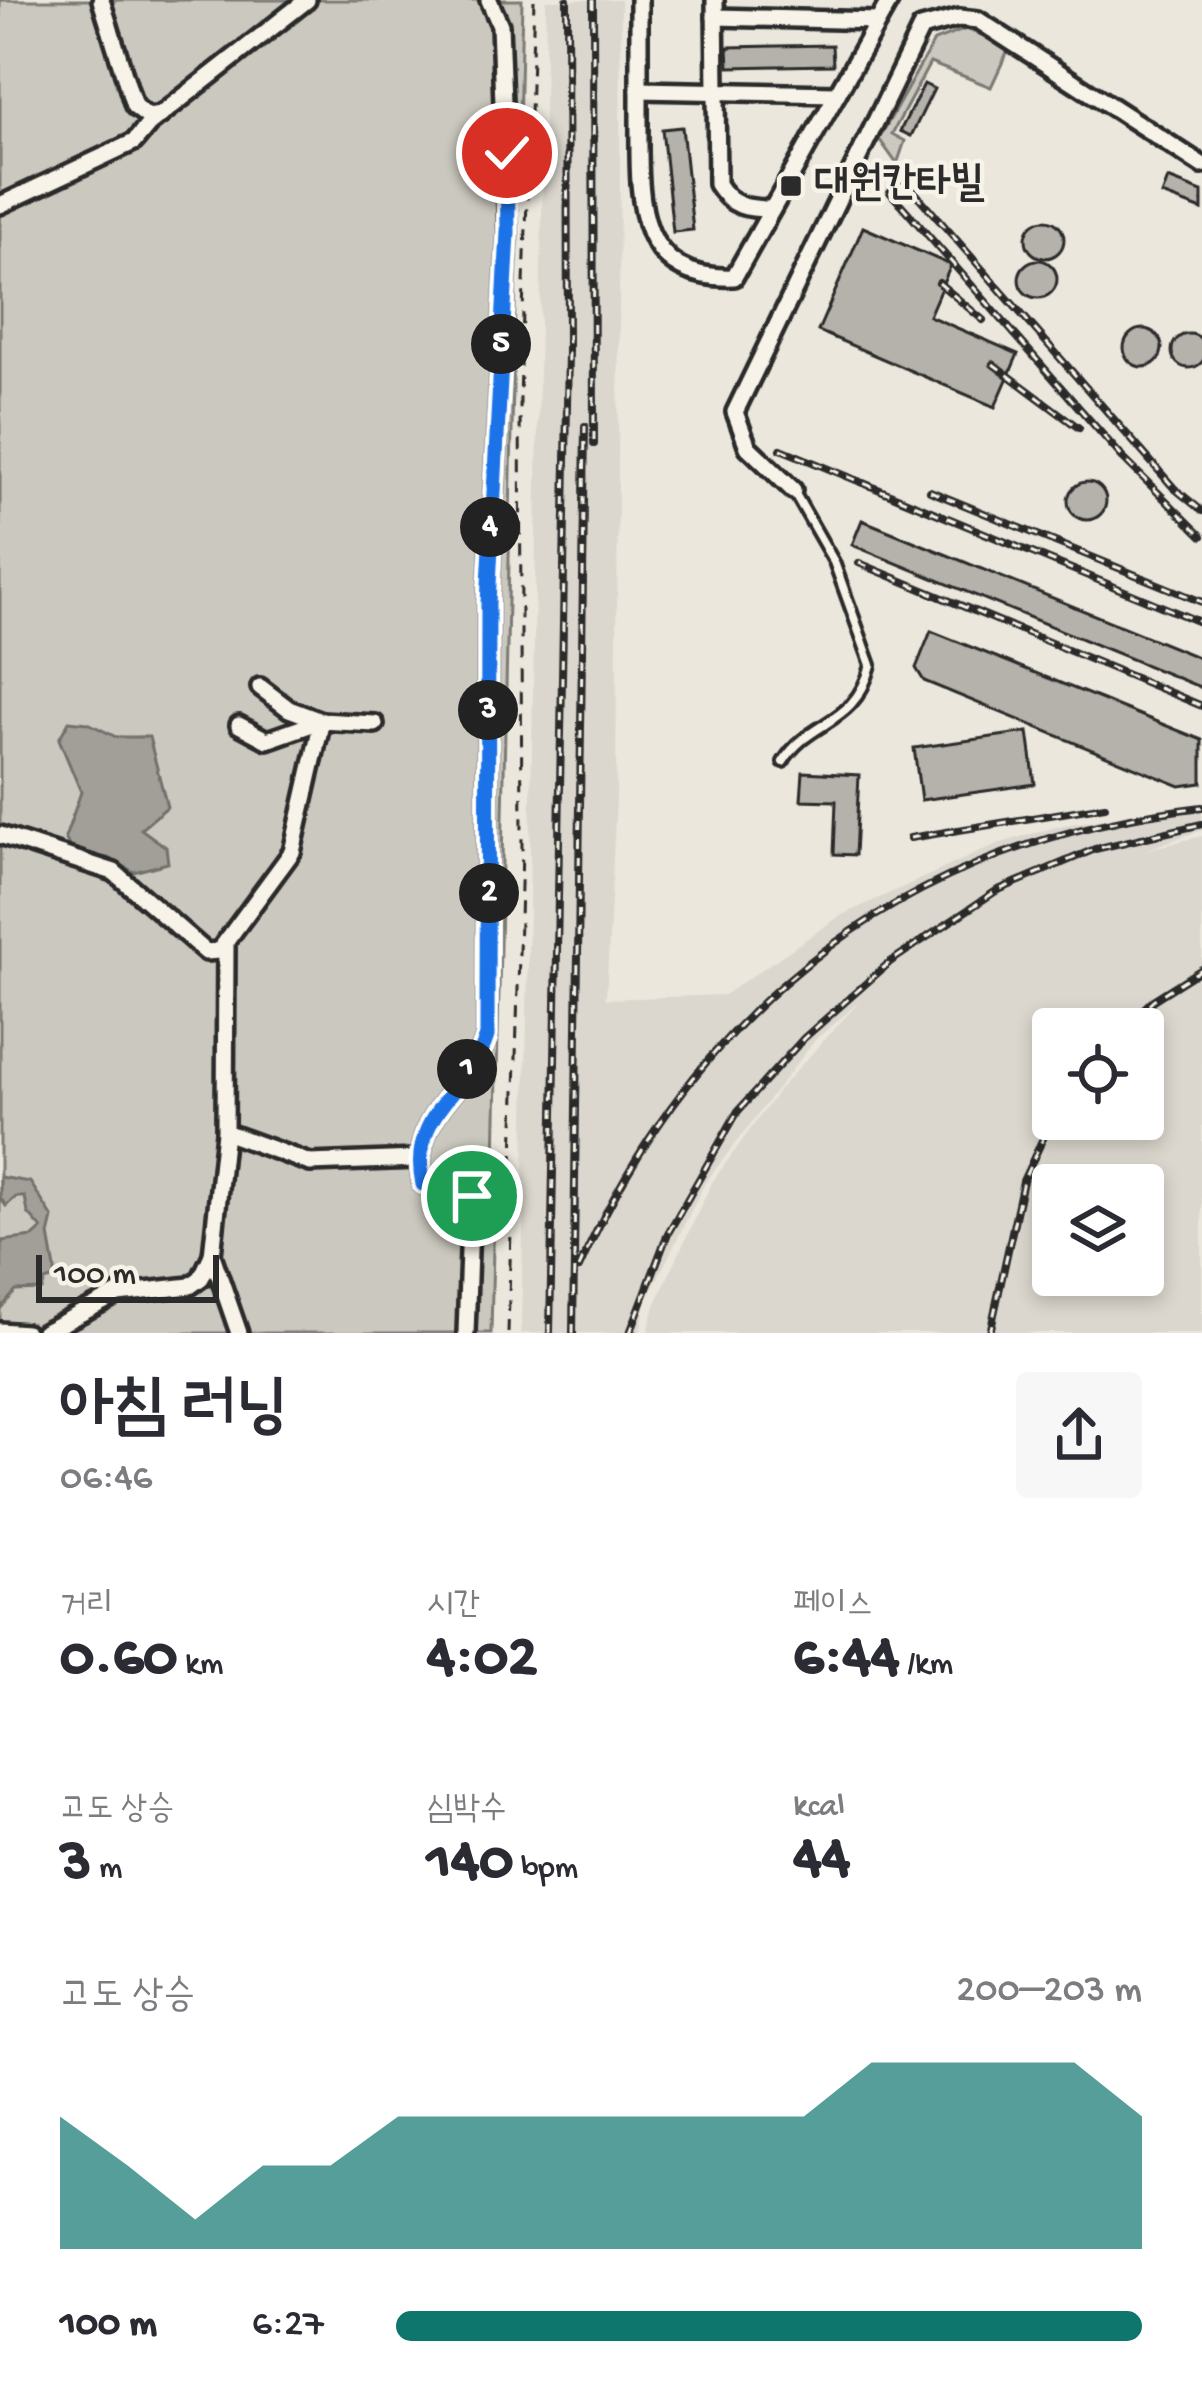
<!DOCTYPE html>
<html lang="ko">
<meta charset="utf-8">
<style>
body{margin:0;font-family:"Gochi Hand","Poor Story",sans-serif;background:#f7f7f7;color:#2b2b33;height:100vh;display:flex;flex-direction:column;font-size:45px;white-space:nowrap}
*{box-sizing:border-box;margin:0}
p{font-size:39px;color:#7c7c81}
.icon{flex:none;width:66px;height:66px;fill:none;stroke:currentColor;stroke-width:2;stroke-linecap:round;stroke-linejoin:round}
.map{position:relative;height:1333px;overflow:hidden}
.panel{display:flex;flex-direction:column;background:#fff;flex:1}
.panel>*{flex:none}
.controls{position:absolute;left:1032px;top:1008px;display:grid;gap:24px}
.controls a{display:grid;place-items:center;width:132px;height:132px;border-radius:12px;background:#fff;box-shadow:0 6px 18px #0003;font-size:60px}
.scale{position:absolute;left:36px;bottom:30px;width:183px;box-sizing:border-box;padding-left:12px;border:6px solid #2b2b2b;border-top:0;font-size:33px;line-height:42px;white-space:nowrap;color:#2b2b2b;-webkit-text-stroke:9px #f7f3e8;paint-order:stroke}
.pin{position:absolute;display:grid;place-items:center;width:102px;height:102px;color:#fff;margin:-51px;border:6px solid #fff;border-radius:50%;box-shadow:0 3px 12px #0007}
.km{position:absolute;width:60px;height:60px;margin:-30px;border-radius:50%;background:#222;color:#fff;font-size:33px;line-height:60px;text-align:center}
.round{display:grid;place-items:center;flex:none;width:126px;height:126px;border-radius:12px;background:#f7f7f7}
.summary{display:flex;align-items:center;justify-content:space-between;height:204px;padding:0 60px}
h1{font-size:66px;font-weight:800;line-height:90px}
.stats{display:grid;grid-template-columns:repeat(3,1fr);gap:18px;height:204px;padding:12px 60px}
.stats div{display:grid;align-content:center}
.stats b{font-size:60px;font-weight:800}
.stats small{font-size:33px;font-weight:400}
.stats p{font-size:33px}
.chart{height:336px;padding:24px 60px}
.chart p{display:flex;justify-content:space-between}
.chart svg{width:100%;height:216px;margin-top:12px;fill:#0f766e;opacity:.7}
ul{padding:0 60px;list-style:none;font-size:39px}
li{display:grid;grid-template-columns:192px 144px 1fr;align-items:center;height:90px}
li i{height:30px;border-radius:15px;background:#0f766e}
.map>svg:first-child{display:block}
</style>
<div class="map">
<svg width="1202" height="1333" viewBox="0 0 1202 1333">
<rect width="100%" height="100%" fill="#ebe7dd"/>
<filter id="ink" filterUnits="userSpaceOnUse"><feTurbulence type="fractalNoise" baseFrequency=".00833" numOctaves="2"/><feDisplacementMap in="SourceGraphic" scale="24" xChannelSelector="R" yChannelSelector="G"/><feConvolveMatrix kernelMatrix="1 2 1 2 8 2 1 2 1" color-interpolation-filters="sRGB"/></filter>
<g filter="url(#ink)">
<path fill="#dbd7ce" fill-rule="evenodd" d="M546,0H621L616,799L606,999L724,995L840,916L997,844L1063,825L1202,804V830L1145,850L1202,836V1333H648L655,1305L712,1182L782,1086L859,1002L815,1040L705,1183L646,1302L640,1333H521ZM1143,1029V1119H1053V1029ZM1143,1185V1275H1053V1185Z"/>
<g fill="#cbc8bf" stroke="#7b7a75" stroke-width="3">
<polygon points="0,0 522,0 491,1333 0,1333"/>
<polygon points="966,29 1010,46 991,87 930,63 892,134 905,141 897,164 879,139 934,41"/>
</g>
<g fill="#a29f98" stroke="#72716c" stroke-width="3">
<polygon points="69,721 88,723 116,737 149,737 167,807 141,829 166,847 168,863 134,872 108,858 71,850 65,838 81,792 59,739"/>
<polygon points="0,1177 30,1182 53,1218 49,1235 55,1269 55,1278 45,1281 42,1290 16,1291 1,1308 2,1241 33,1237 42,1229 28,1213 25,1197 16,1197 6,1206 0,1197"/>
</g>
<g fill="#b5b2ab" stroke="#2b2b2b" stroke-width="3">
<polygon points="832,45 833,65 729,67 728,47"/>
<polygon points="924,84 934,89 911,136 900,131"/>
<polygon points="682,127 693,230 673,232 662,129"/>
<polygon points="1168,179 1202,192 1202,210 1162,195"/>
<circle cx="1045" cy="239" r="19"/>
<polygon points="863,227 951,265 929,316 1018,354 995,407 818,331"/>
<circle cx="1038" cy="279" r="19"/>
<circle cx="1143" cy="348" r="19"/>
<circle cx="1189" cy="351" r="17"/>
<circle cx="1087" cy="501" r="19"/>
<polygon points="862,520 1202,659 1202,688 852,545"/>
<polygon points="931,631 1202,740 1202,783 1180,786 924,681 916,668"/>
<polygon points="1028,732 1035,784 921,800 914,748"/>
<polygon points="803,772 859,775 855,855 834,854 836,801 801,800"/>
</g>
<g fill="none" stroke-linecap="round" stroke-linejoin="round">
<defs>
<path id="lane" d="M783,762C810,718 855,727 871,665L834,562L794,492"/>
<g id="street">
<polyline points="101,0 134,106 148,117 161,115"/>
<path d="M639,0C639,41 639,81 639,122C639,194 633,281 734,277L890,0"/>
<path d="M715,0L717,184C731,207 747,209 772,209"/>
<polyline points="715,17 878,21"/>
<polyline points="639,90 837,94"/>
<polyline points="0,205 134,142 149,124 307,0"/>
<polyline points="793,490 748,447 735,412 921,28 959,18 978,20 1202,165"/>
<polyline points="239,725 267,740 321,721 375,724"/>
<polyline points="0,835 114,872 206,952 219,951 292,852 319,734 321,721 289,709 260,687"/>
<polyline points="226,944 225,1132 310,1163 417,1159"/>
<polyline points="225,1132 212,1255 239,1333"/>
<polyline points="0,1331 26,1333"/>
<polyline points="43,1333 118,1294 190,1286 201,1278 212,1255"/>
<path d="M466,1333L471,1196L460,1186L423,1184C407,1113 471,1090 487,1036L488,603L508,233L500,25L489,0"/>
</g>
</defs>
<use href="#lane" stroke="#2b2b2b" stroke-width="16"/>
<use href="#street" stroke="#2b2b2b" stroke-width="24"/>
<polyline stroke="#2b2b2b" stroke-width="3" stroke-dasharray="12 9" stroke-linecap="butt" points="508,1333 522,851 520,398 534,0"/>
<use href="#lane" stroke="#f7f3e8" stroke-width="8"/>
<use href="#street" stroke="#f7f3e8" stroke-width="15"/>
<defs>
<g id="rail">
<polyline points="593,0 594,444"/>
<polyline points="904,180 1174,488 1202,511"/>
<polyline points="890,192 1123,458 1202,536"/>
<polyline points="939,283 983,320"/>
<polyline points="993,364 1079,428"/>
<polyline points="781,449 1202,623"/>
<polyline points="930,491 1202,602"/>
<polyline points="859,563 1202,706"/>
<polyline points="910,838 1105,806"/>
<polyline points="1123,1029 1153,1000 1202,969"/>
<path d="M579,1268C699,1000 909,841 1202,807"/>
<polyline points="550,1333 568,351 567,0"/>
<polyline points="573,1333 585,426"/>
<polyline points="630,1333 668,1233 738,1111 804,1038 890,962 996,891 1095,849 1202,824"/>
<polyline points="990,1333 1023,1181 1053,1117"/>
</g>
</defs>
<use href="#rail" stroke="#2b2b2b" stroke-width="8"/>
<use href="#rail" stroke="#f7f3e8" stroke-width="3" stroke-dasharray="9" stroke-linecap="butt"/>
</g>
</g>
<g fill="none" stroke-linecap="round" stroke-linejoin="round" filter="url(#ink)">
<defs>
<path id="route" d="M472,1196L460,1186L423,1184C407,1113 471,1090 487,1036L488,603L508,233L507,153"/>
</defs>
<use href="#route" stroke="#fff" stroke-width="24"/>
<use href="#route" stroke="#1a73e8" stroke-width="15"/>
</g>
<rect fill="#2b2b2b" stroke="#f7f3e8" stroke-width="4.5" x="779" y="174" width="24" height="24" rx="6"/>
<g text-anchor="middle" dominant-baseline="central" stroke-width="9" stroke-linejoin="round" paint-order="stroke">
<g font-size="42" font-weight="bold" fill="#2b2b2b" stroke="#f7f3e8" text-anchor="start">
<text x="815" y="186">대원칸타빌</text>
</g>
</g>
</svg>
<div class="controls">
<a><svg class="icon" aria-label="locate" viewBox="0 0 24 24"><circle cx="12" cy="12" r="6"/><path d="M12 2v4M12 18v4M2 12h4M18 12h4"/></svg></a>
<a><svg class="icon" aria-label="layers" viewBox="0 0 24 24"><path d="M12 4l9 5-9 5-9-5zM3 14l9 5 9-5"/></svg></a>
</div>
<div class="scale">100 m</div>
<div class="pin" style="left:472px;top:1196px;background:#1e9e55"><svg class="icon" aria-label="arrive" viewBox="0 0 24 24"><path d="M6 21V4h12l-3 4 3 4H6"/></svg></div>
<div class="pin" style="left:507px;top:153px;background:#d93025"><svg class="icon" aria-label="check" viewBox="0 0 24 24"><path d="M5 12l5 5 9-10"/></svg></div>
<b class="km" style="left:467px;top:1069px">1</b>
<b class="km" style="left:489px;top:893px">2</b>
<b class="km" style="left:488px;top:710px">3</b>
<b class="km" style="left:490px;top:527px">4</b>
<b class="km" style="left:501px;top:344px">5</b>
</div>
<section class="panel">
<div class="summary"><div><h1>아침 러닝</h1><p>06:46</p></div><a class="round"><svg class="icon" aria-label="share" viewBox="0 0 24 24"><path d="M12 15V3M7 8l5-5 5 5M5 13v7h14v-7"/></svg></a></div>
<div class="stats">
<div><p>거리</p><b>0.60<small> km</small></b></div>
<div><p>시간</p><b>4:02</b></div>
<div><p>페이스</p><b>6:44<small> /km</small></b></div>
</div>
<div class="stats">
<div><p>고도 상승</p><b>3<small> m</small></b></div>
<div><p>심박수</p><b>140<small> bpm</small></b></div>
<div><p>kcal</p><b>44</b></div>
</div>
<div class="chart"><p><span>고도 상승</span>200–203 m</p>
<svg viewBox="0 0 160 44" preserveAspectRatio="none"><path d="M0 44V17L10 27L20 38L30 27L40 27L50 17L60 17L70 17L80 17L90 17L100 17L110 17L120 6L130 6L140 6L150 6L160 17V44z"/></svg>
</div>
<ul>
<li><b>100 m</b>6:27<i style="width:100%"></i></li>
</ul>
</section>
